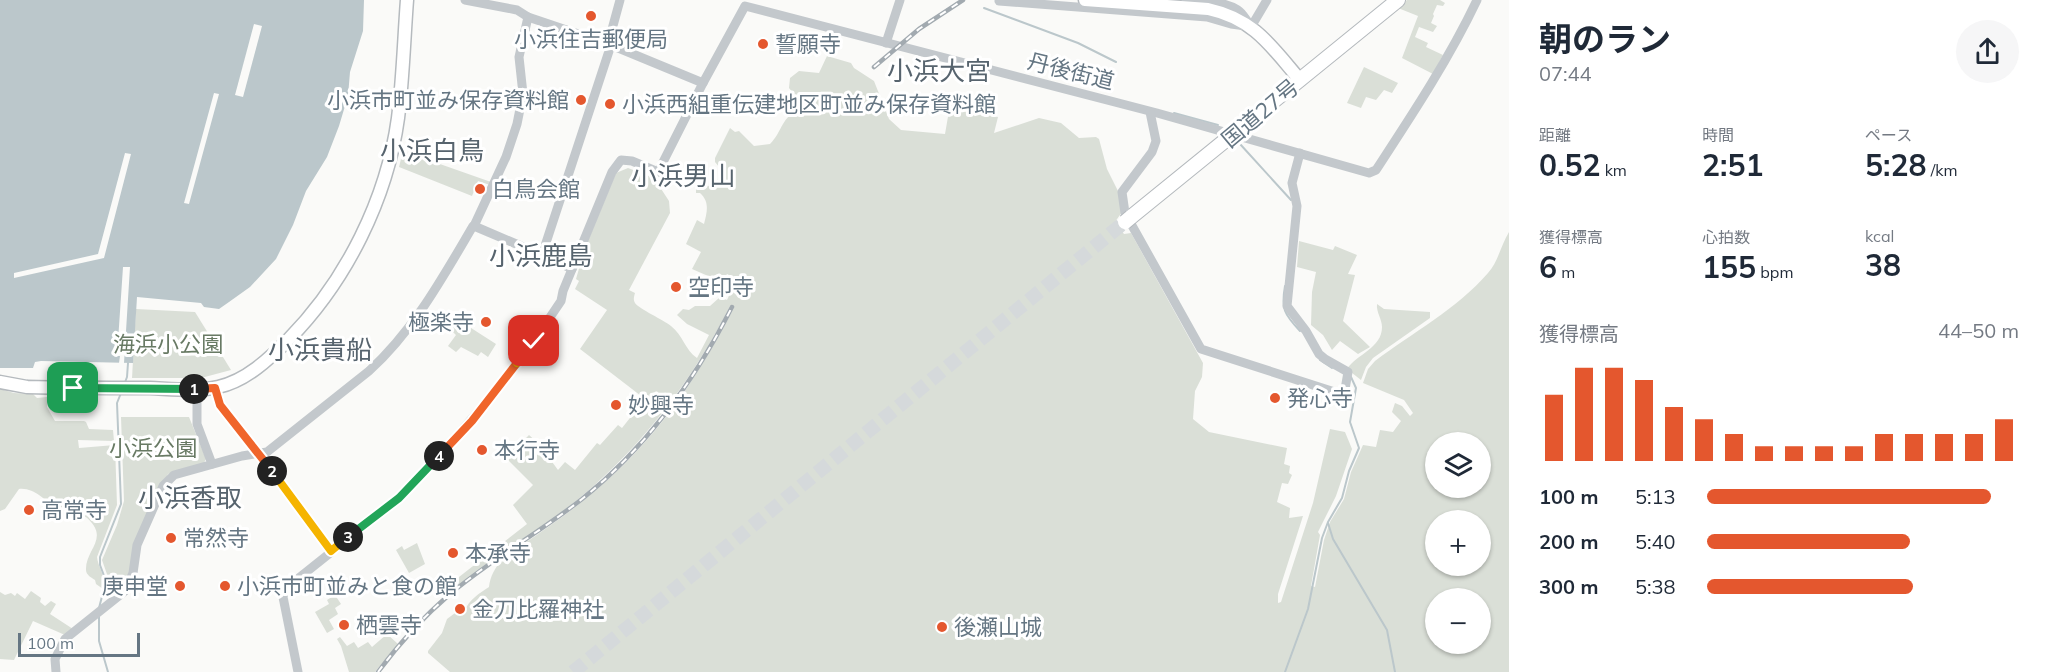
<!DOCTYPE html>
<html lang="ja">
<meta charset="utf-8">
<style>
body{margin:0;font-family:Mulish,"Noto Sans JP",sans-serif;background:#f6f6f7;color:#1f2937;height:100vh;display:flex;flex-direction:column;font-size:22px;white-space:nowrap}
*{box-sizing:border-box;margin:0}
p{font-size:20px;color:#747a83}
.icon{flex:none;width:33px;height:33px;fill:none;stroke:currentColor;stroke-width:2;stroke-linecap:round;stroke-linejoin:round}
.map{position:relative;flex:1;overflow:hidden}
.sheet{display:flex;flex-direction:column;background:#fff;width:540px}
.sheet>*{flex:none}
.controls{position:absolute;left:1425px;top:432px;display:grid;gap:12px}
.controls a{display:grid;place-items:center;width:66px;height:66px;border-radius:50%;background:#fff;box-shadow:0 2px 4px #0004;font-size:30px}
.scale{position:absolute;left:18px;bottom:15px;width:122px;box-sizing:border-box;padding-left:6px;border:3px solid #657683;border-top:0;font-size:16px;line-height:21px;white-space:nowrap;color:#657683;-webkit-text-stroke:4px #fff;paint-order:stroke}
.pin{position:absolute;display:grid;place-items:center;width:51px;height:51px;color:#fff;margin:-26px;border-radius:12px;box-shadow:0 3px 9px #0006}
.km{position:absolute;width:30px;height:30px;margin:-15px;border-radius:50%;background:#222;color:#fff;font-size:16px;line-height:30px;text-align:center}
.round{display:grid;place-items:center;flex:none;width:63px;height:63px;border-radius:32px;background:#f6f6f7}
.overview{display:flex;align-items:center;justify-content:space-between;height:102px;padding:0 30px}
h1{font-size:33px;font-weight:700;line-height:45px}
.figures{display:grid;grid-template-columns:repeat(3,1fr);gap:9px;height:102px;padding:6px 30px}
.figures div{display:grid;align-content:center}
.figures b{font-size:30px;font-weight:700}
.figures small{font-size:16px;font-weight:400}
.figures p{font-size:16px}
.chart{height:168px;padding:12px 30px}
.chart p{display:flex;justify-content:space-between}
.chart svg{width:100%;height:108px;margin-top:6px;stroke:#e4572e;stroke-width:6}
ul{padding:0 30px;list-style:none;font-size:20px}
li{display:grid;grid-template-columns:96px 72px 1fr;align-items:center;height:45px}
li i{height:15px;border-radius:8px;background:#e4572e}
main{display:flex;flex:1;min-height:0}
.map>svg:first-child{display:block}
</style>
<main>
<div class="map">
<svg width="1509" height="672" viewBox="0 0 1509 672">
<rect width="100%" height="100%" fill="#fafaf8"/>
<g fill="#dadfd7" fill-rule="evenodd">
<polygon points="1407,0 1440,0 1445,3 1443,6 1437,5 1433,14 1434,16 1431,23 1437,26 1433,32 1419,27 1415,37 1428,43 1426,47 1443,55 1433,74 1402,58 1418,16 1398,8"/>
<path d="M827,56L851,63L854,68L874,81L889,119L901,130L945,134L950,105L963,107L966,98L979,101L980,97L997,101L993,116L998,117L994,133L1039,118L1061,123L1079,138L1096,137L1099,139L1107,169L1119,193L1122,212L1115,222L1124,234L1131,233L1203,363L1202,377L1195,391L1193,419L1209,432L1287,448L1284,464L1290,466L1289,473L1292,475L1288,484L1282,483L1277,502L1290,508L1289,518L1303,516L1278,594V603L1281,602L1313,503L1330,429L1345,432L1352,449L1336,496L1318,532L1320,535L1311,586L1315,587L1324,540L1330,522L1344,499L1351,472L1363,445L1376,447L1380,430L1393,432L1401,421L1392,412L1395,403L1402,406L1410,416L1413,413L1404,400L1363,383L1368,369L1375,361C1412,333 1457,309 1488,273C1498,262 1501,245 1509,232V672H450L428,653V651L442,633L447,619L455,613L459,615L465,611C468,600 480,593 489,587C490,577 495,567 503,559C508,553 518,548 525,543C545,529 565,516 584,500C652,446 694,384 734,308L730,306C693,379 645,443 582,496C539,532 489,560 446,596L441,591L527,524L513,505L533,485L500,452L510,442L516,448L529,435L539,444L558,470L565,462L575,470L597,443L600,445L618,425L622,428L645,399L580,349L607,310L575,289L579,281L576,279L585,248L616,173L628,168L654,178L669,201L670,213L629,290L635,293C634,297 633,299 635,303C639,309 664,320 671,326C683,335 685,350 697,358L709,335L687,324L677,315L683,309L689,310L695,306H710L720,297L727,300L737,279L727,274L722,282L692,269L701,252L686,244L697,220L704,224C707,212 710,202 700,193H696V188L699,184L709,186L717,184L720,168L715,162V158L730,128L735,132L739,131L754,146L770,144C776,138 779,131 783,124C794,107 805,107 789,88L790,78L799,71L819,73ZM1436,442H1480V488H1436ZM1436,520H1480V566H1436ZM1436,598H1480V644H1436Z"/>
<polygon points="1364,67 1398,83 1392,93 1384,90 1376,100 1366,97 1361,108 1347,103"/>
<polygon points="403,151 491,182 490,185 478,181 472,196 399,167"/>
<polygon points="1299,241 1333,250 1335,246 1357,255 1348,274 1355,275 1343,321 1370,347 1358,354 1340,341 1332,350 1323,335 1311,325 1312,292 1316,272 1297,267"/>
<path d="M1377,304L1384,309L1430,312V318L1373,358L1366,367L1361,380L1347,369C1357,354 1382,348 1382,327C1382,319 1376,312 1377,304Z"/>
<polygon points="136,309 195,312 231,370 201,378 132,378"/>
<polygon points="457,319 496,344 488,357 481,352 478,356 461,347 456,352 448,346 456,335 450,329"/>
<path d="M0,389L14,393L33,394L37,398L47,397V407L55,421H84L86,422L89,429L113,430L114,441L78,440L79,448L115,445L117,505L97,557C98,568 107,577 103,589L96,584L95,580C92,578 86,575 86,570C85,551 107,540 91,522C84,513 76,514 66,518C51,509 39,487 19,489L5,509L0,511Z"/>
<polygon points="121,417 189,417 206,459 204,463 168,474 128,576 124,585 116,593 108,590 109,580 102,560 117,525 124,501"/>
<polygon points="417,543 425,564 409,573 396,550 402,546 404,550"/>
<polygon points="31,591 41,598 40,602 45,606 51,601 56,604 50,614 73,629 65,635 33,621 14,660 0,659 0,592 5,595 11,593 15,596 17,593 25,599"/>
<polygon points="335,595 341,604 335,608 338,614 329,620 334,629 327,633 315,612 329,604 327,600"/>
<polygon points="387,634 398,644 375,672 349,672 341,646 337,639 340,637 347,646 354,642 358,648 368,642 372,647"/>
</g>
<polygon fill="#bbc7cb" points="0,0 364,0 363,31 350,72 348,96 339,126 327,157 306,191 293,225 276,259 250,287 229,302 219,309 204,307 201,303 137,297 133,363 41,361 35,362 33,368 0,368"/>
<g fill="#fafaf8">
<polygon points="254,24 262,26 243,97 235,95"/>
<polygon points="214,93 219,94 189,204 184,203"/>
<polygon points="125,153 131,154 104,258 14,278 14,273 98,254"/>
<polygon points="123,267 130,267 124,363 119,363 120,356 117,356"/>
</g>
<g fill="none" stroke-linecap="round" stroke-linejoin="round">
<g stroke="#bbc7cb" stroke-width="2">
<polyline points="984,8 1078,43 1116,62"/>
<polyline points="1174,113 1218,125"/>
<polyline points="1240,144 1291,200"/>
<path d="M1285,286C1281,309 1284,314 1300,331"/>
<polyline points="1320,360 1332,368"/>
<polyline points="124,385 127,377 128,363"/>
<polyline points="1328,523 1333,539 1387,630 1395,672"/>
<polyline points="99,608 106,581 100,565 100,557 121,504 117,403 121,393"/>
<polyline points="99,616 99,641 108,672"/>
<polyline points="1285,672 1308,609 1322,538 1328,522 1342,498 1349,471 1359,448 1350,422 1356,388 1351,377"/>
</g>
<polyline stroke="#d5d9db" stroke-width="14" stroke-dasharray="14 7" stroke-linecap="butt" points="573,672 1121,225"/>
<defs>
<g id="major">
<path d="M1085,0L1208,9C1254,19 1271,46 1300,80"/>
<path d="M0,382L27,387C68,388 109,388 150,388C172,389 197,392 218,387C246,381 269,359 289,339C346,281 387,199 398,118C403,79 404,39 407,0"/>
</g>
<polyline id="highway" points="1131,217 1398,0"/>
</defs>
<use href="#major" stroke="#b5babe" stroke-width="15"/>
<use href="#highway" stroke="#b4b9bd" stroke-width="16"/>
<g stroke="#c3c8cc" stroke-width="9">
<path d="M465,0L517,10L528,17L611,45L703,83L745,6L1157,113L1369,173L1376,170C1412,115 1449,59 1477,0"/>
<polyline points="1002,0 999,1 1207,17 1231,24 1246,26"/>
<path d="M1186,0C1202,1 1224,1 1238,10C1243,13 1246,20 1250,25"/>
<polyline points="528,17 519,57 523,94 517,124 506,157 474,226 542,255"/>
<polyline points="1251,27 1267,0"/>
<polyline points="886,43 900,0"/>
<polyline points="608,44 620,0"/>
<polyline points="1150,112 1156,141 1152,152 1122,192 1125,213 1201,349 1344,395 1348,372 1325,359 1319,354 1306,331 1287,306 1297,206 1292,183 1300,153"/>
<polyline points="572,269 542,255 611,45"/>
<polyline points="215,388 220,405 259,454 331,551"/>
<polyline points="197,389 197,424 212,464"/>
<path d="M56,672L55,659L65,639L125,591L133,573L137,545L163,486L174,475L242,456L267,452L369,371C414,330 443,277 473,226"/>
<polyline points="298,672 283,597 285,589 399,498 445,450 493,394 534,341 561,301 563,291 612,172 621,160 632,161 658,172 703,83"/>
</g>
<use href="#major" stroke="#fff" stroke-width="12"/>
<use href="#highway" stroke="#fff" stroke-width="14"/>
<defs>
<g id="rail">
<polyline points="874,67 919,29 963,0"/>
<path d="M378,672C399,644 422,618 449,595C490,560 539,533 582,499C647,447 695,380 732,307"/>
</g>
</defs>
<use href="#rail" stroke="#a2aab0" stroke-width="4.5"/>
<use href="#rail" stroke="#fff" stroke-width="2" stroke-dasharray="7" stroke-linecap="butt"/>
<defs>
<polyline id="highway-bridge" points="1125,222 1131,217"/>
</defs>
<use href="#highway-bridge" stroke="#b4b9bd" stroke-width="16" stroke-linecap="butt"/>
<use href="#highway-bridge" stroke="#fff" stroke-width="14"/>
</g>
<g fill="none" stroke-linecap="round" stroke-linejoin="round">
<defs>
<polyline id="split-1" points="73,388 194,389"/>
<polyline id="split-2" points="194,389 215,388 220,405 272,471"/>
<polyline id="split-3" points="272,471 331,551 348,537"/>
<polyline id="split-4" points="348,537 399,498 439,456"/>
<polyline id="split-5" points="439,456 472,421 517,363"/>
<polyline id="split-6" points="517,363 534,341"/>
</defs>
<use href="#split-1" stroke="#fff" stroke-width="12"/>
<use href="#split-2" stroke="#fff" stroke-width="12"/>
<use href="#split-3" stroke="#fff" stroke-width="12"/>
<use href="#split-4" stroke="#fff" stroke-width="12"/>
<use href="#split-5" stroke="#fff" stroke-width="12"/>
<use href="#split-6" stroke="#fff" stroke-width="12"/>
<use href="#split-1" stroke="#22a559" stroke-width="8"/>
<use href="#split-2" stroke="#f0652b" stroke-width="8"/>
<use href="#split-3" stroke="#f5b400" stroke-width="8"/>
<use href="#split-4" stroke="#22a559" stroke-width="8"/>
<use href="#split-5" stroke="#f0652b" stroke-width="8"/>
<use href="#split-6" stroke="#f5b400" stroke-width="8"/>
</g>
<g fill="#e4572e" stroke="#fff" stroke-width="2">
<circle cx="591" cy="16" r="6"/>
<circle cx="763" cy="44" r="6"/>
<circle cx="581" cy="100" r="6"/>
<circle cx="610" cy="104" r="6"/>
<circle cx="480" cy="189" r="6"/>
<circle cx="676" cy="287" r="6"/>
<circle cx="486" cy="322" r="6"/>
<circle cx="1275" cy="398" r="6"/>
<circle cx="616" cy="405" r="6"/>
<circle cx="482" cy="450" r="6"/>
<circle cx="29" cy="510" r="6"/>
<circle cx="171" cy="538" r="6"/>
<circle cx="453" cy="553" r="6"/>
<circle cx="180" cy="586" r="6"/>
<circle cx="225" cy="586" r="6"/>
<circle cx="460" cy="609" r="6"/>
<circle cx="344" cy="625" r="6"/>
<circle cx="942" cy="627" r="6"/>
</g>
<g text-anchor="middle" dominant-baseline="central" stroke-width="6" stroke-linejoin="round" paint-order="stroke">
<g font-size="22" fill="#657683" stroke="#fff" text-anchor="start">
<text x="591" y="39" text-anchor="middle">小浜住吉郵便局</text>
<text x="775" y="44">誓願寺</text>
<text x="569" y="100" text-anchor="end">小浜市町並み保存資料館</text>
<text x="622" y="104">小浜西組重伝建地区町並み保存資料館</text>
<text x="492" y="189">白鳥会館</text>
<text x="688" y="287">空印寺</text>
<text x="474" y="322" text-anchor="end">極楽寺</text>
<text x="1287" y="398">発心寺</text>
<text x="628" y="405">妙興寺</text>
<text x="494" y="450">本行寺</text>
<text x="41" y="510">高常寺</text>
<text x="183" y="538">常然寺</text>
<text x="465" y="553">本承寺</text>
<text x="168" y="586" text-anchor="end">庚申堂</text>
<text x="237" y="586">小浜市町並みと食の館</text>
<text x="472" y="609">金刀比羅神社</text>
<text x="356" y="625">栖雲寺</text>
<text x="954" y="627">後瀬山城</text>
</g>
<g font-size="22" fill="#657683" stroke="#fff">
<text transform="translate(1071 71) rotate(14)">丹後街道</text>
<text transform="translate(1260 113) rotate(-40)">国道27号</text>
</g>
<g font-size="22" fill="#687a64" stroke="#fff">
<text x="168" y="344">海浜小公園</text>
<text x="153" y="448">小浜公園</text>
</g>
<g font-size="26" fill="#57646e" stroke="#fff">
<text x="939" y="70">小浜大宮</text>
<text x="432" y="150">小浜白鳥</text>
<text x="683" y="175">小浜男山</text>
<text x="541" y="255">小浜鹿島</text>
<text x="320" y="349">小浜貴船</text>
<text x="190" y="497">小浜香取</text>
</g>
</g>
</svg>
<div class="controls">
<a><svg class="icon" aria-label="layers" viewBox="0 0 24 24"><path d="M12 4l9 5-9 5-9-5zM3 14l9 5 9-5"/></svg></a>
<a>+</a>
<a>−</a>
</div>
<div class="scale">100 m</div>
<div class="pin" style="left:73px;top:388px;background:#1e9e55"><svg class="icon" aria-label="arrive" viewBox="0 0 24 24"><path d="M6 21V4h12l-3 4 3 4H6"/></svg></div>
<div class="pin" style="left:534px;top:341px;background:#d93025"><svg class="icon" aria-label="check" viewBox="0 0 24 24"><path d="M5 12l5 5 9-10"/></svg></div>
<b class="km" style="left:194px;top:389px">1</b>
<b class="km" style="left:272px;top:471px">2</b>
<b class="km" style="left:348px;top:537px">3</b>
<b class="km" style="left:439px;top:456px">4</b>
</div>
<section class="sheet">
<div class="overview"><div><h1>朝のラン</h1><p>07:44</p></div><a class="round"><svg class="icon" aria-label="share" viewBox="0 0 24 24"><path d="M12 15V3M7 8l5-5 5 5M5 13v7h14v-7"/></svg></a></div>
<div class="figures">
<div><p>距離</p><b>0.52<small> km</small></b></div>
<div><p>時間</p><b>2:51</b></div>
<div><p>ペース</p><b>5:28<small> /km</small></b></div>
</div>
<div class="figures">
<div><p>獲得標高</p><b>6<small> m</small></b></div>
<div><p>心拍数</p><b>155<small> bpm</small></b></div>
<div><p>kcal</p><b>38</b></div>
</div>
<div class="chart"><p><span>獲得標高</span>44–50 m</p>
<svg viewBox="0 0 160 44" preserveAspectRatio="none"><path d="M5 44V17M15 44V6M25 44V6M35 44V11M45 44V22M55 44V27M65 44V33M75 44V38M85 44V38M95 44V38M105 44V38M115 44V33M125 44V33M135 44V33M145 44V33M155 44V27"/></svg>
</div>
<ul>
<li><b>100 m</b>5:13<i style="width:91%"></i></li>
<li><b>200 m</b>5:40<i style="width:65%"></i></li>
<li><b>300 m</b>5:38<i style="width:66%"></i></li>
</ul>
</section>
</main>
